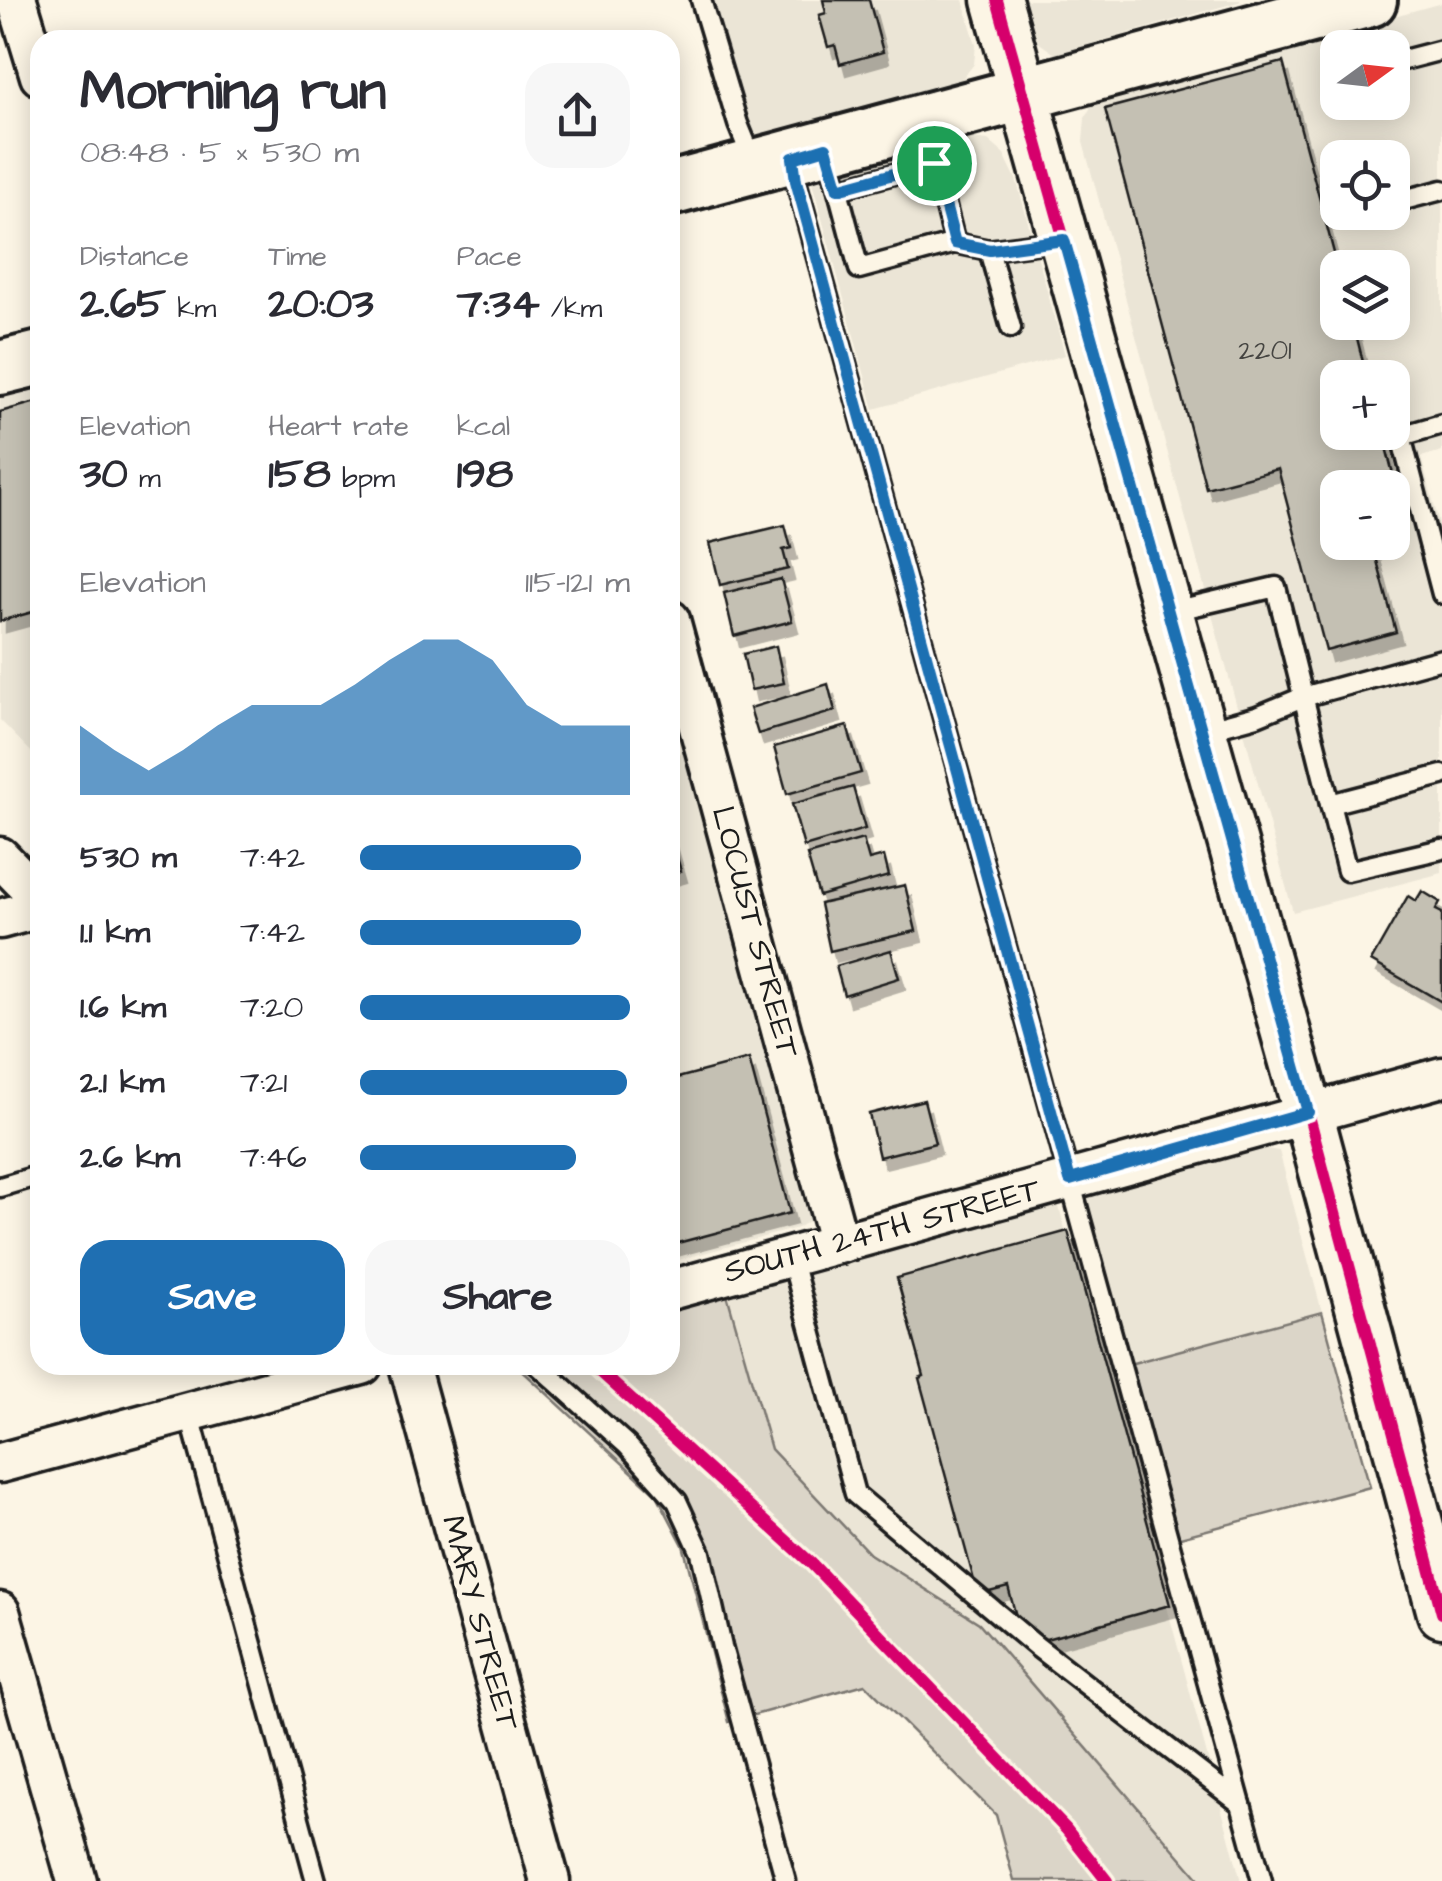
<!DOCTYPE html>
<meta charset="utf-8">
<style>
body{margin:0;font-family:"Architects Daughter",sans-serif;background:#f7f7f7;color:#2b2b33;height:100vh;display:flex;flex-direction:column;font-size:38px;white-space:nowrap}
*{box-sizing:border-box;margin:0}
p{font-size:32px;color:#7c7c81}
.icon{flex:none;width:55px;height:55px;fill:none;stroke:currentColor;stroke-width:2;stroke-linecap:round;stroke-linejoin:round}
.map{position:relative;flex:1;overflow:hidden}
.drawer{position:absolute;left:30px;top:30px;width:650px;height:1345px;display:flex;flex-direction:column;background:#fff;border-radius:30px;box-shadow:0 5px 25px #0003}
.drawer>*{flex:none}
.needle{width:65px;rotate:75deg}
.tools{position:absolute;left:1320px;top:30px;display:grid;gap:20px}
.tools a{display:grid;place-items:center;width:90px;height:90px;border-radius:20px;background:#fff;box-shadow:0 5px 25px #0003;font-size:50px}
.pin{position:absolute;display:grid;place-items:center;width:85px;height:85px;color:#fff;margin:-42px;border:5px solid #fff;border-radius:50%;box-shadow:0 2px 10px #0007}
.round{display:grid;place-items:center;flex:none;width:105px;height:105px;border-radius:30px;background:#f7f7f7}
.summary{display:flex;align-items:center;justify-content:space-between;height:170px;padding:0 50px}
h1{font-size:55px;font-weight:700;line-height:75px}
.metrics{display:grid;grid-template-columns:repeat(3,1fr);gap:15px;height:170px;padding:10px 50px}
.metrics div{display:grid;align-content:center}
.metrics b{font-size:42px;font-weight:700}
.metrics small{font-size:28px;font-weight:400}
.metrics p{font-size:28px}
.chart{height:280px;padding:20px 50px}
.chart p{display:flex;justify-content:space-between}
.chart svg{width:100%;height:180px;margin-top:10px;fill:#1f6fb2;opacity:.7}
.button{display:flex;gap:20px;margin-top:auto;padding:20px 50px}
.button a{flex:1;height:115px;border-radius:30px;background:#1f6fb2;color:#fff;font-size:40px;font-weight:700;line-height:115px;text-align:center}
.button a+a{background:#f7f7f7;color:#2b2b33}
ul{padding:0 50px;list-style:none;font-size:32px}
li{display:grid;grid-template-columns:160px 120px 1fr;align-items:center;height:75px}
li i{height:25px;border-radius:12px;background:#1f6fb2}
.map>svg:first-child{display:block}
</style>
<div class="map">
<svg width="1442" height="1881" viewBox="0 0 1442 1881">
<defs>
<filter id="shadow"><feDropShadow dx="6" dy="11" stdDeviation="0" flood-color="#0004"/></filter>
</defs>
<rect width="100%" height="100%" fill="#fcf5e5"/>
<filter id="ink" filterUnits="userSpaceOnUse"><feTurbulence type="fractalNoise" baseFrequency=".01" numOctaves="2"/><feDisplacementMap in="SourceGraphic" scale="20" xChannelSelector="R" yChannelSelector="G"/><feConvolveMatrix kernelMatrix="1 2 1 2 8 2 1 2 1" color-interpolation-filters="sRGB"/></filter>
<g filter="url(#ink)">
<g fill="#ebe5d6" fill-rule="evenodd">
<polygon points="713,0 963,0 976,45 974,64 963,78 942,90 756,139"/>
<polygon points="1026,0 1245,0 1055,54 1038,42"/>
<path d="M1442,3V451L1421,457L1442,533V873L1293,912L1083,142L1085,118L1093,103L1116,92ZM1338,48H1392V102H1338ZM1338,158H1392V212H1338ZM1338,268H1392V322H1338ZM1338,378H1392V432H1338ZM1338,488H1392V542H1338Z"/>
<polygon points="973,138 988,140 1004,154 1016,179 1065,355 874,409 812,182"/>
<polygon points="40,375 40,761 0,720 0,386"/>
<polygon points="688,751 810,1220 797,1228 670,1262 670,756"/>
<polygon points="1261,1148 1279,1151 1322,1312 1122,1366 1076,1199"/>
<polygon points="1058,1203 1241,1881 1201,1881 979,1623 870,1554 771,1449 726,1291"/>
</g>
<g fill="#dbd5c8" stroke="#7c7872" stroke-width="2.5">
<polygon points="726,1291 771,1449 870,1554 979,1623 1201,1881 1014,1881 996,1815 865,1684 729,1722 683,1545 657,1495 516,1365 670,1365 670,1308"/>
<polygon points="1322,1312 1370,1487 1169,1540 1122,1366"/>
</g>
<g fill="#c4c0b3" stroke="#1c1c1c" stroke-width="2.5" filter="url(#shadow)">
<polygon points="823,0 869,0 883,52 840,64 835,45 828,47 819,15 826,13"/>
<polygon points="1283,62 1338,268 1338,322 1353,322 1367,378 1338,378 1338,432 1382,432 1397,489 1338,488 1338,542 1372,542 1396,632 1326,651 1278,469 1206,488 1105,109"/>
<polygon points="40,401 40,610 0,621 0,412"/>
<polygon points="785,525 791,548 783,550 788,569 720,585 710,543"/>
<polygon points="781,579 792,621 734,636 724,593"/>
<polygon points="776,646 784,683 751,690 743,654"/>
<polygon points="828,684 835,711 758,734 750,708"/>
<polygon points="847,726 861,773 787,794 774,747"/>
<polygon points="853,787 865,829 804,847 792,804"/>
<polygon points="670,833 681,871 670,874"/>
<polygon points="863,839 869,860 884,856 889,876 819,896 807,855"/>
<polygon points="905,885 916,931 830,951 820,904"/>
<polygon points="1422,891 1440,902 1436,910 1442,913 1442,1002 1371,961 1408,896 1416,901"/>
<polygon points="891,950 899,978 844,995 836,966"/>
<polygon points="749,1059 790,1213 670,1245 670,1080"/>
<polygon points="924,1100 935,1143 879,1157 869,1114"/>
<polygon points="1068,1231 1170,1605 1024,1645 1008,1587 978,1595 919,1378 924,1376 897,1278"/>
</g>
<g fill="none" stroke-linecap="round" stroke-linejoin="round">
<defs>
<g id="service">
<polyline points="701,0 738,124 753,161"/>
<polyline points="1392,63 1442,50"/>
<polyline points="827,149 859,269 955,243 989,250 1064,240"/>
<polyline points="793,158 796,181 1262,1881"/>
<polyline points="838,189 935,163 955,243"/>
<polyline points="1392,203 1442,190"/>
<polyline points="1342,215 1352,212"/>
<polyline points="989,250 1011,328"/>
<polyline points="1442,424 1401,436 1442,594"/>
<polyline points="1169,612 1276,587 1330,804 1442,775"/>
<polyline points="1202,731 1257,716 1303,697 1442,659"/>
<polyline points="1330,804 1347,871 1442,849"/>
<polyline points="0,1187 40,1175"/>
<polyline points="791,1257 855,1494 1036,1646 1241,1804"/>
<polyline points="538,1365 627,1445 677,1501 701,1553 722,1647 786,1881"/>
<polyline points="189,1412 316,1881"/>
</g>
<g id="minor">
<polyline points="17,0 40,76"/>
<polyline points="670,620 839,1244"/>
<polyline points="0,857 40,898"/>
<polyline points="0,919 40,908"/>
<polyline points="670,1290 1442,1077"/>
<polyline points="409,1365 550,1881"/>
<polyline points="0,1463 362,1365"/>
<polyline points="0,1612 77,1881"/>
</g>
<polyline id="tertiary" points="997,0 1308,1112 1442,1613"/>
<g id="secondary">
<polyline points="670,189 1370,0"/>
<polyline points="0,368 40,358"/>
</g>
</defs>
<use href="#service" stroke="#1c1c1c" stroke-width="25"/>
<use href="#minor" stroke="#1c1c1c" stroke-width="45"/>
<use href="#tertiary" stroke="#1c1c1c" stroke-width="55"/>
<use href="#secondary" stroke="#1c1c1c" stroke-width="60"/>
<use href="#service" stroke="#fcf5e5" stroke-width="18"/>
<use href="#minor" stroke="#fcf5e5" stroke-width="38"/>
<use href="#tertiary" stroke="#fcf5e5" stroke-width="48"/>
<use href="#secondary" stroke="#fcf5e5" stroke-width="52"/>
<defs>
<g id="cycleway">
<polyline points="997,0 1308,1112 1442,1613"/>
<polyline points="593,1365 811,1563 1066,1829 1107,1881"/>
</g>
</defs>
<use href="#cycleway" stroke="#fcf5e5" stroke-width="19"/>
<use href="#cycleway" stroke="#d6006c" stroke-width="12"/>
</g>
</g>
<g fill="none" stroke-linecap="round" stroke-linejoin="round" filter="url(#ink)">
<defs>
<polygon id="route" points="826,148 838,189 934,163 955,243 990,250 1064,240 1308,1112 1070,1180 796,181 793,158"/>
</defs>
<use href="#route" stroke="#fff" stroke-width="20"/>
<use href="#route" stroke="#1f6fb2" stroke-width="12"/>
</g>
<g text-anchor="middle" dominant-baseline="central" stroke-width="10" stroke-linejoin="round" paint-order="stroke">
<g font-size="28" fill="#464542">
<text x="1265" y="350">2201</text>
</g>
<g font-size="32" fill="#1c1c1c" stroke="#fcf5e5">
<text transform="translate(755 932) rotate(75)">LOCUST STREET</text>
<text transform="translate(882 1231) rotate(-15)">SOUTH 24TH STREET</text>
<text transform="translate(480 1623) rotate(75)">MARY STREET</text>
</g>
</g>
</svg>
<div class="tools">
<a><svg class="needle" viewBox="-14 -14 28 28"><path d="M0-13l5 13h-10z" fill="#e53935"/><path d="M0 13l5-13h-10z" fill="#7c7c81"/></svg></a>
<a><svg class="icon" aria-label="locate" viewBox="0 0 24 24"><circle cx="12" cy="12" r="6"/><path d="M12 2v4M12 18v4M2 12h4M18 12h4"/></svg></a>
<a><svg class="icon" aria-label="layers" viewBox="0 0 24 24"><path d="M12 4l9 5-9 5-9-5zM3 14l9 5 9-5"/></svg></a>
<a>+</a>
<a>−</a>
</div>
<div class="pin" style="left:934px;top:163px;background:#1e9e55"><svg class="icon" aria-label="arrive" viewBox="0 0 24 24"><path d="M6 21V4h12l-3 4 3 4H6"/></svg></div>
<section class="drawer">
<div class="summary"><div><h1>Morning run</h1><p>08:48 · 5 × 530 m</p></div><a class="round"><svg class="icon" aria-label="share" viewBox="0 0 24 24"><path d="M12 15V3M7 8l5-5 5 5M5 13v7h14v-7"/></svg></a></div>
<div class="metrics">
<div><p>Distance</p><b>2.65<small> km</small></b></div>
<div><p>Time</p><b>20:03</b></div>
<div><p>Pace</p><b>7:34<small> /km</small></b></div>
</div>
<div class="metrics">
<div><p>Elevation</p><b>30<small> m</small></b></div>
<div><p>Heart rate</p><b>158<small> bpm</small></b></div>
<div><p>kcal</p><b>198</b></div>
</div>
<div class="chart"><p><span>Elevation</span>115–121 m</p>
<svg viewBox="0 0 160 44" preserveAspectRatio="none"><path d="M0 44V27L10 33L20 38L30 33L40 27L50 22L60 22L70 22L80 17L90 11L100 6L110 6L120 11L130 22L140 27L150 27L160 27V44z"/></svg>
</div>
<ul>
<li><b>530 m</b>7:42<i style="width:82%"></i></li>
<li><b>1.1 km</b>7:42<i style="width:82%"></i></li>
<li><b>1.6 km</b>7:20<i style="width:100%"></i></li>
<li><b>2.1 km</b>7:21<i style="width:99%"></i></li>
<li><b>2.6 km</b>7:46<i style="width:80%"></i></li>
</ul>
<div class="button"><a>Save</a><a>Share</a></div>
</section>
</div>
